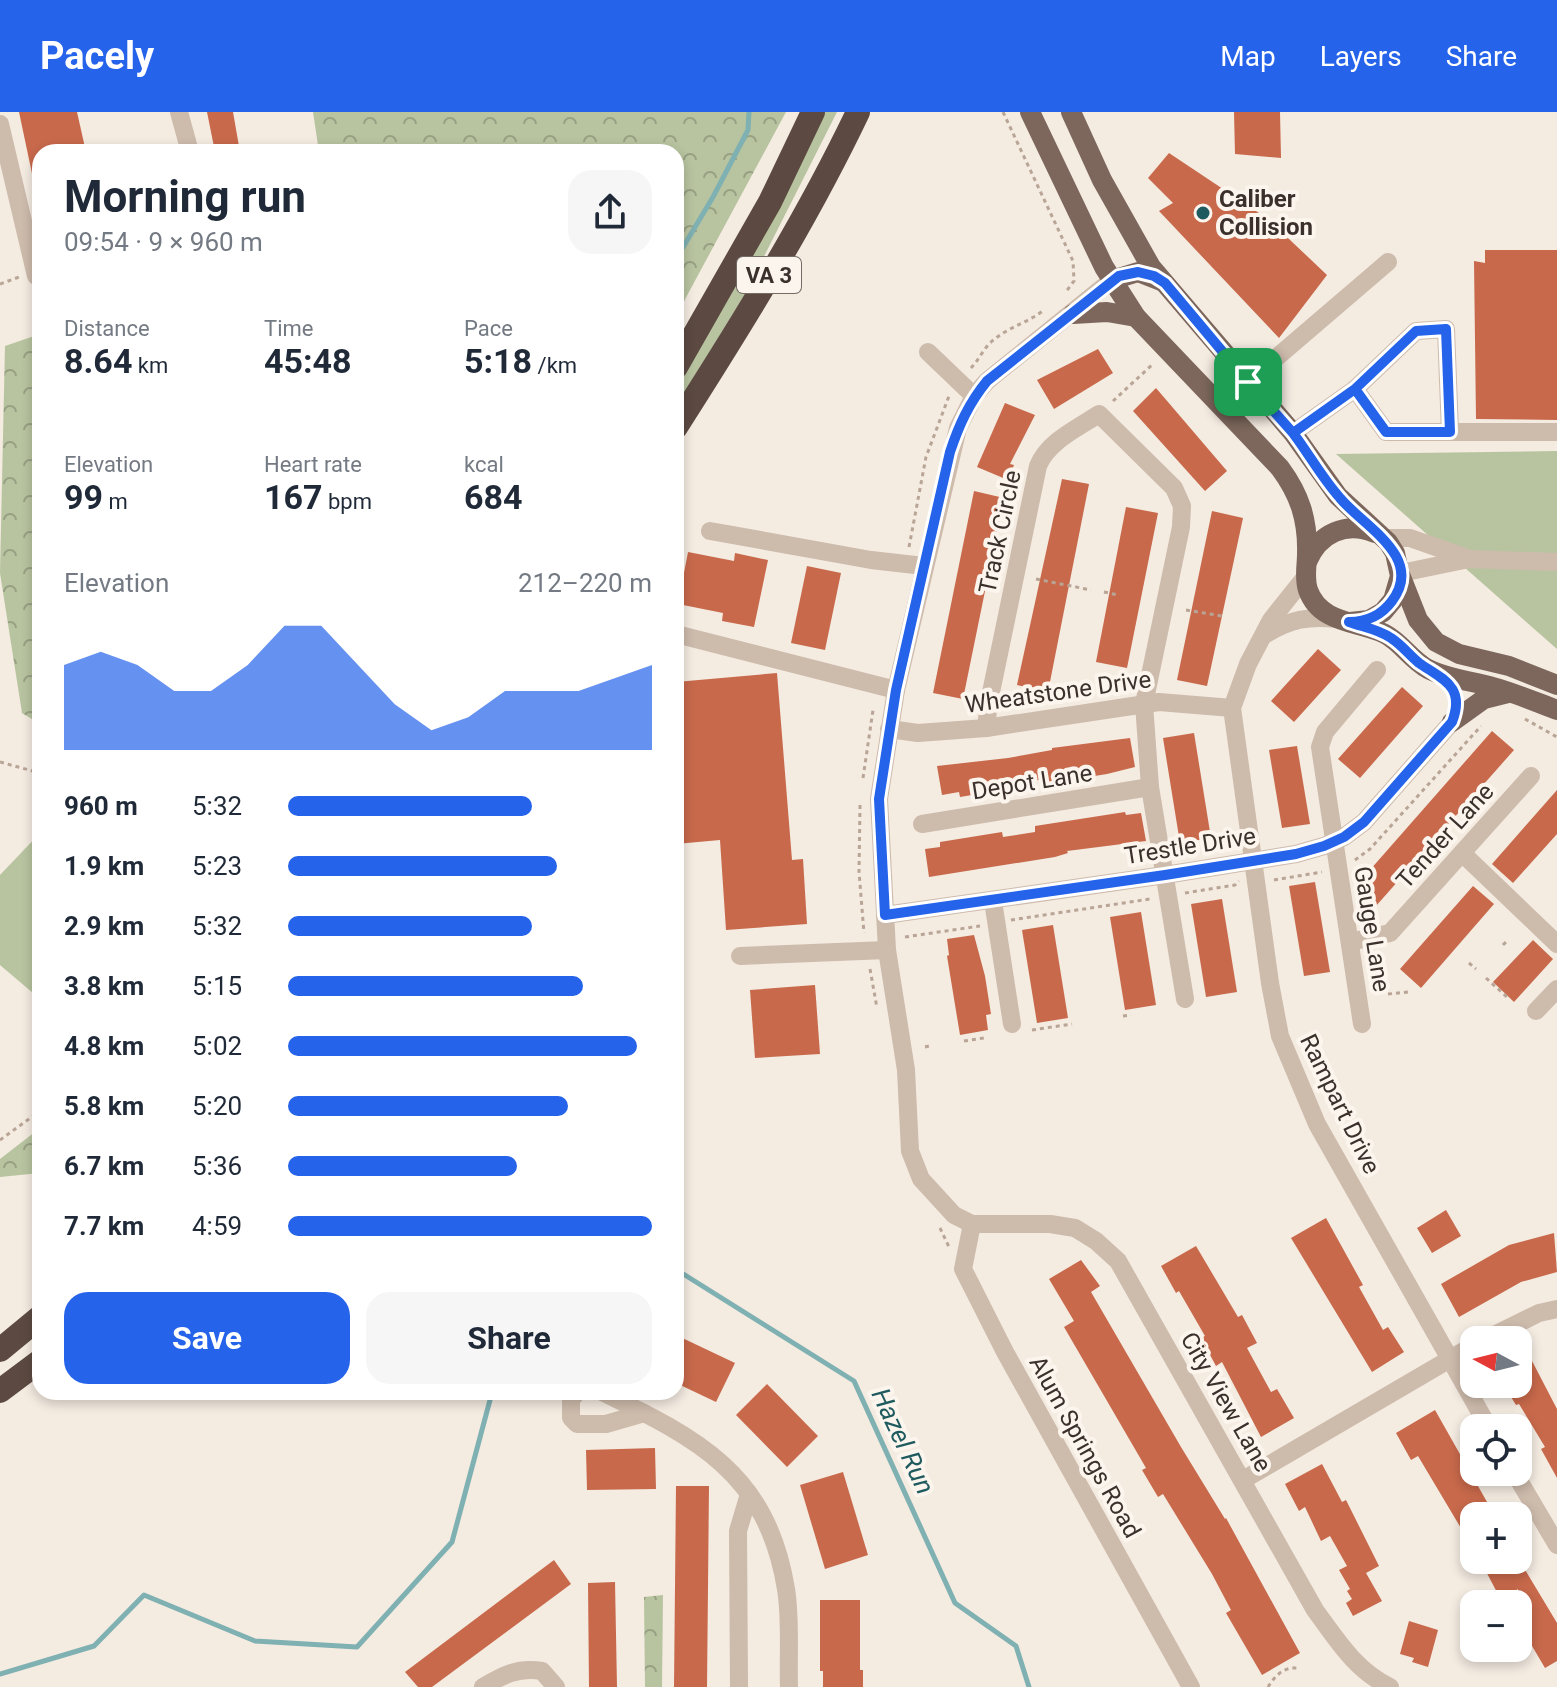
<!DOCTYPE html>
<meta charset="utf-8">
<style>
body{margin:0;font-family:Roboto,sans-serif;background:#f6f6f7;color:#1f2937;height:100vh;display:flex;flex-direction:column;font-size:30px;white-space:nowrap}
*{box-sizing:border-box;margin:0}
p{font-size:26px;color:#747a83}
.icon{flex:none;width:44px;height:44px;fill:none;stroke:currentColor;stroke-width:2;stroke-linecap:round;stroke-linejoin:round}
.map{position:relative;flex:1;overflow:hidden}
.sheet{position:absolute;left:32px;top:32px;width:652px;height:1256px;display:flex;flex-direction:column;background:#fff;border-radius:24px;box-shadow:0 4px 12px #0003}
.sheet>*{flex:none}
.needle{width:52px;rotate:277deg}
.tools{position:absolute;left:1460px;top:1214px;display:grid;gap:16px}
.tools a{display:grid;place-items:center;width:72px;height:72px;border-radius:16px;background:#fff;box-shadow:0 4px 12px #0003;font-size:40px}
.pin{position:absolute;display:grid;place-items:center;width:68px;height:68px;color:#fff;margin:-34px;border-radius:16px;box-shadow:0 4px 12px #0006}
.round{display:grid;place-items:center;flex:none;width:84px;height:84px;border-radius:24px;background:#f6f6f7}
.overview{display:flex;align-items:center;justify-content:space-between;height:136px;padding:0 32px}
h1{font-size:44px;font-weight:700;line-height:60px}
.metrics{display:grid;grid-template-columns:repeat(3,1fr);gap:12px;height:136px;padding:8px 32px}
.metrics div{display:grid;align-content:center}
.metrics b{font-size:34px;font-weight:700}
.metrics small{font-size:22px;font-weight:400}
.metrics p{font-size:22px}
.chart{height:224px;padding:16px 32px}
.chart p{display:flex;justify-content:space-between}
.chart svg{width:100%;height:144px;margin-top:8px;fill:#2563eb;opacity:.7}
.cta{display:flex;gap:16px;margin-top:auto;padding:16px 32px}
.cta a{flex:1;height:92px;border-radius:24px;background:#2563eb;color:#fff;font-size:32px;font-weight:700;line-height:92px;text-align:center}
.cta a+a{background:#f6f6f7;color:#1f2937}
ul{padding:0 32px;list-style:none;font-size:26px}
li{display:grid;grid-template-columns:128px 96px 1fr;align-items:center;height:60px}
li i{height:20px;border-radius:10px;background:#2563eb}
header{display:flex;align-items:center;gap:48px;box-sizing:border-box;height:112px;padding:0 40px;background:#2563eb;color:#fff}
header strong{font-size:38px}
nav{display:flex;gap:44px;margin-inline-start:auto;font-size:28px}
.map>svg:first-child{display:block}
</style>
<header>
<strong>Pacely</strong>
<nav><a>Map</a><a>Layers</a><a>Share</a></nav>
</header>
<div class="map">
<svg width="1557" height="1575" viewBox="0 0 1557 1575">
<defs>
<pattern id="forest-crowns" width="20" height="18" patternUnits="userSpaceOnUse" patternTransform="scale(2)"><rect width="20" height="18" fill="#b8c4a0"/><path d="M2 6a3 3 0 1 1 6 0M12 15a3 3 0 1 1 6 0" fill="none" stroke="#97a083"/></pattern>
</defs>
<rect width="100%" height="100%" fill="#f4ebe1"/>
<g fill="#b8c4a0">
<polygon points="825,0 837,0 745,182 676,294 676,271 726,191"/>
<polygon points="1557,339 1557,537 1336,342"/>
<polygon points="40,721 40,887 0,853 0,763"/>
</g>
<g fill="url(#forest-crowns)">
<polygon points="313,0 786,0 676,204 676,40 319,40"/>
<polygon points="40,222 40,612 22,601 0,461 5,234"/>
<polygon points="40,1016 40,1061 0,1065 0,1047"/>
<polygon points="663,1483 662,1575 645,1575 644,1485"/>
</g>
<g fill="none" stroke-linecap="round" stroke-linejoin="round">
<g stroke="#7fb0b2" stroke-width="5">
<polyline points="676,147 713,85 748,18 749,0"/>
<polyline points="676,1154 680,1160 854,1269 955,1491 1016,1534 1029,1575"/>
<polyline points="0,1562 94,1534 144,1483 255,1529 357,1535 452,1430 490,1288 488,1280"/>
</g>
</g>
<g fill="#c8694b">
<polygon points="19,0 77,0 86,40 40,40 40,70 34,71"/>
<polygon points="207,0 233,0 240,40 215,40"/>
<polygon points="1234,0 1280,0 1281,46 1235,42"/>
<polygon points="1169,41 1268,107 1327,163 1279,226 1159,99 1173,91 1148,66"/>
<polygon points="1485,138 1557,138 1557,308 1476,307 1474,149 1485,151"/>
<polygon points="1098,237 1113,261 1054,297 1037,268"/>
<polygon points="1156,276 1227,359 1205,379 1133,299"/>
<polygon points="1005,291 1035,303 1010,352 1014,353 1008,368 977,355"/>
<polygon points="1062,367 1089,372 1048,580 1017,573"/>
<polygon points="974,379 1004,386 963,587 933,581"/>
<polygon points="1126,395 1158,401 1127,556 1096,550"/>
<polygon points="1212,399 1243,406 1207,574 1177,568"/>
<polygon points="688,440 734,449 735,441 768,448 754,515 722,509 723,501 678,492"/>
<polygon points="807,454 841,461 825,538 791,531"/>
<polygon points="1318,537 1341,558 1294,610 1271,589"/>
<polygon points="777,561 792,748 803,747 807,812 726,818 720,728 676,732 676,570"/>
<polygon points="1402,575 1423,594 1360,666 1338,647"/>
<polygon points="1492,619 1514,638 1376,794 1355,775"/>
<polygon points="1194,621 1211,726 1180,731 1163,626"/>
<polygon points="1130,626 1135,655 1107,662 1045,672 1044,667 996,676 996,679 960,685 959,680 942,683 937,654 1008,646 1052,638 1052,636"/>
<polygon points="1297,634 1310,712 1282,716 1269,638"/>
<polygon points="1557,678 1557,722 1513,771 1492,752"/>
<polygon points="1125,700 1126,703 1141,701 1146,729 1067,739 1068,741 1055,745 929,765 925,737 940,735 940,730 1002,720 1003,725 1035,720 1035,714"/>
<polygon points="1315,770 1330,860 1304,864 1289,774"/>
<polygon points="1473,774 1494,792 1421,876 1400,857"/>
<polygon points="1222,787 1237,880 1206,885 1191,792"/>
<polygon points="1141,800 1156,893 1125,898 1110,805"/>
<polygon points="1053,813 1068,906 1037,911 1022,818"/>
<polygon points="974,823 985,864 991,902 986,903 988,918 960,923 947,844 949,843 947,827"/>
<polygon points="1533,828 1553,847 1514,890 1493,870"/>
<polygon points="815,873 820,942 755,946 750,878"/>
<polygon points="1446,1098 1461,1124 1432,1141 1417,1116"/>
<polygon points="1326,1106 1363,1173 1359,1175 1383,1218 1388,1215 1404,1240 1372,1260 1291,1126"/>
<polygon points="1554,1121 1557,1160 1521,1170 1459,1205 1441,1172 1509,1133"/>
<polygon points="1196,1134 1238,1205 1242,1203 1257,1231 1247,1236 1271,1280 1277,1277 1294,1306 1261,1325 1222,1250 1216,1254 1201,1226 1205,1224 1179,1179 1176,1181 1161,1154"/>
<polygon points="1081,1148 1100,1174 1091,1180 1181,1335 1225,1407 1226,1406 1300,1541 1262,1563 1226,1501 1231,1498 1212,1462 1163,1382 1158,1385 1142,1358 1146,1356 1064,1215 1074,1209 1049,1167"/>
<polygon points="676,1223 735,1251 716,1290 676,1271"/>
<polygon points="1531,1247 1557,1297 1557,1366 1541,1337 1545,1335 1519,1292 1516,1293 1503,1272 1518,1272 1518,1254"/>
<polygon points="767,1272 818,1324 787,1355 736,1303"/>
<polygon points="1435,1298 1491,1397 1474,1404 1474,1438 1418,1344 1411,1348 1396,1321"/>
<polygon points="655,1336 656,1377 587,1378 586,1338"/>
<polygon points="1322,1352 1342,1390 1346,1388 1379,1454 1366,1461 1382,1489 1353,1504 1346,1491 1352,1487 1347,1479 1350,1477 1339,1458 1347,1454 1330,1424 1321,1429 1305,1395 1299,1399 1285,1372"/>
<polygon points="843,1360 868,1443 825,1457 800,1373"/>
<polygon points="676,1374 709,1374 707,1575 674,1575"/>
<polygon points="1518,1446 1557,1511 1557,1549 1545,1556 1525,1522 1522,1524 1518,1516 1518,1477 1501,1488 1480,1448 1518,1448"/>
<polygon points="554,1448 571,1472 432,1575 418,1575 405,1560"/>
<polygon points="615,1470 617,1575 589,1575 588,1471"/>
<polygon points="820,1488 860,1488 860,1558 863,1558 863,1575 823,1575 823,1559 820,1559"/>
<polygon points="1409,1509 1438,1518 1428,1555 1412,1550 1414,1546 1400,1542"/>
</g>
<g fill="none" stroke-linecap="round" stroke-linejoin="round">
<g stroke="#b9a596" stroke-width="3" stroke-dasharray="4 4" stroke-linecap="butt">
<polyline points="1003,0 1073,149 1074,169 1065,181"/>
<polyline points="0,172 19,165"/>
<path d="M971,256C978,249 983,238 990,231C1007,215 1026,212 1044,198"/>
<polyline points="1113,289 1154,251"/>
<polyline points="909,435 926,345 949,284"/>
<polyline points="1036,467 1091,478"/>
<polyline points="1104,480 1118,483"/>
<polyline points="1186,498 1222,504"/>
<polyline points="1525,607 1557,625"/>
<polyline points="0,650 40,661"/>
<polyline points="863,666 873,598"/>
<polyline points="860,693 859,760 864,821"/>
<polyline points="1355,748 1370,737 1481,614"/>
<polyline points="1274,768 1322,760"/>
<polyline points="1185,781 1235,773 1239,769"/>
<polyline points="1011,808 1150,787"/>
<polyline points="905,825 980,814"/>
<polyline points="1503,833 1507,829"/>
<polyline points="1469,851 1476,857"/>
<polyline points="870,857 877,896"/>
<polyline points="1486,866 1507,885"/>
<polyline points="1388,882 1409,880"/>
<polyline points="1123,904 1131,903"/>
<polyline points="1032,918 1072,912"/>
<polyline points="964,929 984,926"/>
<polyline points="925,935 929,934"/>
<polyline points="0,1028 40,999"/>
<polyline points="940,1116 949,1135"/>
<path d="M1268,1575C1275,1564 1283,1555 1297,1556"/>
</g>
<g stroke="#cdbbac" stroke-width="18">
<polyline points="179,0 190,40"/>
<polyline points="0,12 36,164 40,163"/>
<path d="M1112,168L987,269L974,284L958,316L896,578L879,687L887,838L906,958L910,1039L921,1067L954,1103L972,1112H1050L1075,1116L1096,1129L1118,1149L1315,1498C1337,1528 1355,1558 1390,1575"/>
<polyline points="928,240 974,284"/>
<polyline points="1248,270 1388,150"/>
<polyline points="1355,277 1416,219 1446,217 1450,320"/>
<polyline points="1293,321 1355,277 1386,320 1557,320"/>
<polyline points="710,419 871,448 924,454"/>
<polyline points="1382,426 1410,426 1467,446"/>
<polyline points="1401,461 1469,447 1557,450"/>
<polyline points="1306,464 1271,508 1248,552 1232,596 1270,871 1280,924 1317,1012 1489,1316"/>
<polyline points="676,522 896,578"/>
<path d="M1266,522C1291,507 1308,504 1337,507"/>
<path d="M986,616L989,590L1038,354C1048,329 1078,316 1099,302L1174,376L1182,394L1181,415L1144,592L1150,675L1185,887"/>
<polyline points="889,617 918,621 986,616 1159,590 1232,596"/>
<polyline points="922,712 1150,675"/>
<polyline points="1462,741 1557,832"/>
<polyline points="993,789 1012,912"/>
<polyline points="885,803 1165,763 1296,742 1324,734 1344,725 1364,710 1452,610"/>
<polyline points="1350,830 1390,821 1531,664"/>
<polyline points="740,844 887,838"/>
<polyline points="1536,899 1557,877"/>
<polyline points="1362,912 1320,635 1325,620 1377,558"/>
<polyline points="972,1112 963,1157 1005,1240 1191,1575"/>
<polyline points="1484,1228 1539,1201 1557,1197"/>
<polyline points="577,1280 571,1288 571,1306 577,1312 606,1312 644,1301"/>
<path d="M602,1280C698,1327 767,1361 786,1477C791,1508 788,1543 789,1575"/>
<polyline points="1514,1360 1557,1433"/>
<polyline points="1243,1368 1474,1233"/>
<path d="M483,1575C503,1563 518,1555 542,1559L556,1575"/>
<polyline points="739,1575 738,1419 749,1382"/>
</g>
<g stroke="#7d675c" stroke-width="20">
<path d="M1030,0L1104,155L1136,205L1280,356C1300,383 1308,408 1307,442C1307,454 1304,466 1308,478C1320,512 1358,509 1385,522C1402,531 1411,548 1428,557C1448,567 1472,569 1493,575C1515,581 1536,590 1557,598"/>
<polyline points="1071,0 1102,68 1151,155 1293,321 1338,384 1388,430 1395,441 1400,464 1393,488 1383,500 1369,508 1350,510"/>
<polyline points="1112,168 1138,160 1161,169"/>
<polyline points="1073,202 1107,200 1136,205"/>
<path d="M1307,450C1319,421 1346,409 1375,421"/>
<polyline points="1401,465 1418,508 1436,530 1459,542 1509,554 1557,573"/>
<polyline points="1452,610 1484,587 1508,581"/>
</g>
<g stroke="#5c4a42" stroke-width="24">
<polyline points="676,255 770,90 813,0"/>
<path d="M676,315C741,213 806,109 858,0"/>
<polyline points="0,1238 40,1205"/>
<polyline points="0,1279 40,1249"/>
</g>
</g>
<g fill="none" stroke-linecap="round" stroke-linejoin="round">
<defs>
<path id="route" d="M1248,270L1165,171L1154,164L1138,160L1119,164L987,269C969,291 959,313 950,340L896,578L879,687L885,803L1165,763L1296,742L1324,734L1344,725L1364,710L1452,610C1466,574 1442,567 1419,551C1409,543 1402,533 1391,526C1378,517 1363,515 1349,510C1367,510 1381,504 1392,489C1425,445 1363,414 1340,386C1322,366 1309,342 1293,321L1355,277L1386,320H1450L1446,217L1416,219L1355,277L1293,321L1248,270"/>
</defs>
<use href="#route" stroke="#fff" stroke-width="16"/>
<use href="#route" stroke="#2563eb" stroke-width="10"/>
</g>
<circle fill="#1f5a5e" stroke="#fbf5ee" stroke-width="3" cx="1203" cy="101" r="8"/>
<g text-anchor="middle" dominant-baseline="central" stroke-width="8" stroke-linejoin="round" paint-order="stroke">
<rect fill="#fbf5ee" stroke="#756b66" stroke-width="2" x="737" y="145" width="64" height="36" rx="6"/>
<g font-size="22" font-weight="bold" fill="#3b302b">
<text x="769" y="163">VA 3</text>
</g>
<g font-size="24" font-weight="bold" fill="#3b302b" stroke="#fbf5ee" text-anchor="start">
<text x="1219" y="87">Caliber<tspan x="1219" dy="28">Collision</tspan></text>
</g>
<g font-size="24" fill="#3b302b" stroke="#fbf5ee">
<text transform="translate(1000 420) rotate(-78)">Track Circle</text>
<text transform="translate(1058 580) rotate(-8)">Wheatstone Drive</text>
<text transform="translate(1032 670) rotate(-9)">Depot Lane</text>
<text transform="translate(1445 724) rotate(-48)">Tender Lane</text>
<text transform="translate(1190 734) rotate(-9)">Trestle Drive</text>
<text transform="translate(1372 817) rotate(81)">Gauge Lane</text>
<text transform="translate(1340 992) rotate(64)">Rampart Drive</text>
<text transform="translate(1226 1290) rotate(60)">City View Lane</text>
<text transform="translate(1085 1335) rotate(61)">Alum Springs Road</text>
</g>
<g font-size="26" font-style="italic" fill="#1f5a5e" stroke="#fbf5ee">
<text transform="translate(903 1329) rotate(65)">Hazel Run</text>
</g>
</g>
</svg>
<div class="tools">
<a><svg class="needle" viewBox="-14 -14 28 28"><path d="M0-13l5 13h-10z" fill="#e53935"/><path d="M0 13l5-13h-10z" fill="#747a83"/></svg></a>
<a><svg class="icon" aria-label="locate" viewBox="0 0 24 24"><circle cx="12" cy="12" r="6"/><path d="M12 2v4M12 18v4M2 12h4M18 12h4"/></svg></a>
<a>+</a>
<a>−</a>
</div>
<div class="pin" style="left:1248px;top:270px;background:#1e9e55"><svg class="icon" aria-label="arrive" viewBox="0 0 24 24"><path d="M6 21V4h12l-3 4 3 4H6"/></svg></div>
<section class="sheet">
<div class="overview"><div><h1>Morning run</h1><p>09:54 · 9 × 960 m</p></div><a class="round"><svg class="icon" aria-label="share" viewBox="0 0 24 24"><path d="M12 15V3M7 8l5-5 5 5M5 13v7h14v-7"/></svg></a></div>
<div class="metrics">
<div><p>Distance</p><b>8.64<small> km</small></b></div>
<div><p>Time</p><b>45:48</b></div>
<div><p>Pace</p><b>5:18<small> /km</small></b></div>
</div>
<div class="metrics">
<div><p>Elevation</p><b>99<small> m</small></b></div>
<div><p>Heart rate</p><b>167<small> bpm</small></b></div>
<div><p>kcal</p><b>684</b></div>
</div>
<div class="chart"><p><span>Elevation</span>212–220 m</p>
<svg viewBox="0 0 160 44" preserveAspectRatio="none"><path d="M0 44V18L10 14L20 18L30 26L40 26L50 18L60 6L70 6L80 18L90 30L100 38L110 34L120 26L130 26L140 26L150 22L160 18V44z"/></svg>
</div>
<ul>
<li><b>960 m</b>5:32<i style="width:67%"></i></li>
<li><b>1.9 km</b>5:23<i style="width:74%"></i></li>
<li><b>2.9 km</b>5:32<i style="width:67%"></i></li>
<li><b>3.8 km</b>5:15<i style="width:81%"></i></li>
<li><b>4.8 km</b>5:02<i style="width:96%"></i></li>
<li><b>5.8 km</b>5:20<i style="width:77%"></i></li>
<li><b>6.7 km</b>5:36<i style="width:63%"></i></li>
<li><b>7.7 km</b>4:59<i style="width:100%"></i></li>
</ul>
<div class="cta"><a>Save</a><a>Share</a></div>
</section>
</div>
